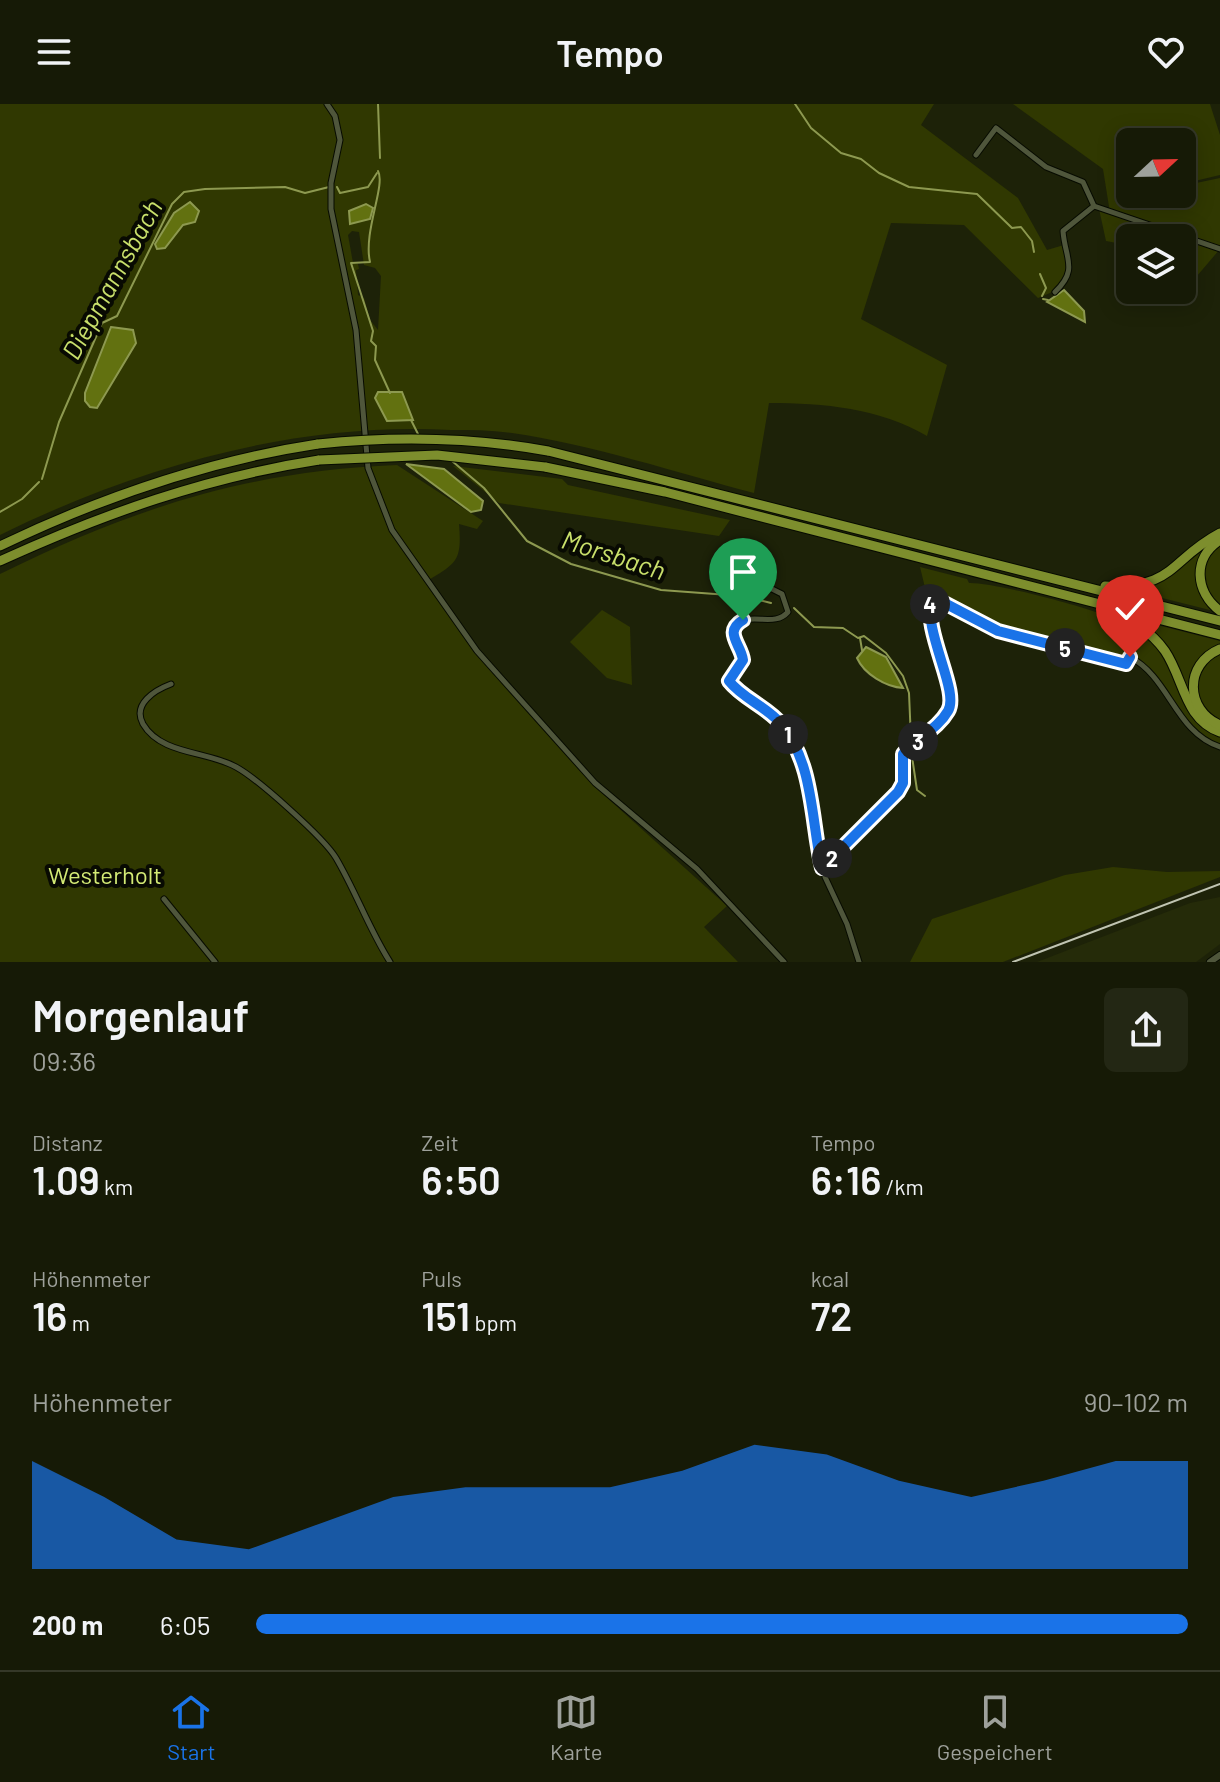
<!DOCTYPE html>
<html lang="de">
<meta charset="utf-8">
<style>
body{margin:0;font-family:Barlow,sans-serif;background:#232714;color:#f1f3f6;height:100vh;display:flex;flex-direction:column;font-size:30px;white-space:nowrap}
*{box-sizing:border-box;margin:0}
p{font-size:26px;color:#9ea19b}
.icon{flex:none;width:44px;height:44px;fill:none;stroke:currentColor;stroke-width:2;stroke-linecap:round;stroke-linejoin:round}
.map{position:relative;height:858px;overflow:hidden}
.sheet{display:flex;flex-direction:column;background:#161a06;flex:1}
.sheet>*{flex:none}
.needle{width:52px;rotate:68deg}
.buttons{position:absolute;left:1116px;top:24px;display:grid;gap:16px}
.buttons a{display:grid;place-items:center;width:80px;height:80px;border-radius:12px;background:#161a06;box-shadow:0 4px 20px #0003,0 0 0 2px #353828;font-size:40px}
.pin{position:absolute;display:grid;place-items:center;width:68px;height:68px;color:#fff;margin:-82px -34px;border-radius:50% 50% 50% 0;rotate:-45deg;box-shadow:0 0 8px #0007}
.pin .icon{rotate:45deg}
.km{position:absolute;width:40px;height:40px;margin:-20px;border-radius:50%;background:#222;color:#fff;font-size:22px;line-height:40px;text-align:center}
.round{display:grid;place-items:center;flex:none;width:84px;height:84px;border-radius:12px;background:#232714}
.headline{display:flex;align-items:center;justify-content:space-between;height:136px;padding:0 32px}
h1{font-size:44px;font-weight:600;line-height:60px}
.figures{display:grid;grid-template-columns:repeat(3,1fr);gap:12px;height:136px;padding:8px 32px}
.figures div{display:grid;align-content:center}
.figures b{font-size:40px;font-weight:600}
.figures small{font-size:22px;font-weight:400}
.figures p{font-size:22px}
.chart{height:224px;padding:16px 32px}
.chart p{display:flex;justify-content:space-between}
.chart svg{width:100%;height:144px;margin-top:8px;fill:#1a73e8;opacity:.7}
ul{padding:0 32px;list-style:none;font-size:26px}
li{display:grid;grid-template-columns:128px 96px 1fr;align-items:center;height:60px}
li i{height:20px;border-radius:10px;background:#1a73e8}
header{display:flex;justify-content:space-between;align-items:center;height:104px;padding:0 32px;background:#161a06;font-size:36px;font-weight:600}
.tab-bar{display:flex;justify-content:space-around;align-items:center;height:112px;border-top:2px solid #353828;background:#161a06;font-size:22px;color:#9ea19b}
.tab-bar a{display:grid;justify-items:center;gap:4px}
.tab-bar .active{color:#1a73e8}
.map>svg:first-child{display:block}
</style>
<header><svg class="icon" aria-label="menu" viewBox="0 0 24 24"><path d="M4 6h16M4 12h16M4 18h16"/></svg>Tempo<svg class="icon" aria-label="heart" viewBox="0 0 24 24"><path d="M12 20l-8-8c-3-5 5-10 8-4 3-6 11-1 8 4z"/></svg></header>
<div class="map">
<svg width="1220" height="858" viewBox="0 0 1220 858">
<rect width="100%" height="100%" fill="#1d2208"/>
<polygon fill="#252b09" points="1220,793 1220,840 1196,858 1037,858 1190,799"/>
<g fill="#303801" fill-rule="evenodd">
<path d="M0,0H934L921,21L1018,94L1047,146L1064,141L1068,155L1066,175L1050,189L1038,194L964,121L891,119L861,215L947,261L927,332C879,304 824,299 769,299L754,389C678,369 590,340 512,329C492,326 471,326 451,326C295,318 140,362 0,431ZM364,102L370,115L350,119L349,107ZM352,127L359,128L364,161L375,164L381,172L378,226L370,216L364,194L358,191L356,166L359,165L358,160L353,159L348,131Z"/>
<polygon points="1013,0 1210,0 1220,31 1220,71 1182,80 1182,38 1130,38 1130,90 1142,90 1132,94 1182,90 1182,82 1220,74 1220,145 1185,186 1182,134 1130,134 1130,159 1123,156 1122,140 1106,137 1099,105 1110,109 1103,65"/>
<path d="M397,361L483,417L477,425L459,420C462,457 457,459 427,477L476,548L604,691L727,802L704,823L738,858H0V470C134,404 247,367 397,361Z"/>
<polygon points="453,362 562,375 568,381 730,416 719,432 499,399"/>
<polygon points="1220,438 1220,504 1205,488 1203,460"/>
<polygon points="1208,439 1197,468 1218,508 1130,486 1164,476"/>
<path d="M920,463L967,475L969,479C996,478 1126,512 1144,529C1164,548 1170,569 1182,592C1190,606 1208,619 1220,631V641C1178,624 1166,574 1128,549L1123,557L998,526L934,489L928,496Z"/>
<polygon points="602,506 630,523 632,581 607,574 570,538"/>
<polygon points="1138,516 1220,537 1220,542 1195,563 1201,614 1176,563"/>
<path d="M1220,548V618C1190,599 1191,566 1220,548Z"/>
<polygon points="1113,763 1167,768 1220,767 1220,773 1003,858 910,858 932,815 1065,771"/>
</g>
<g fill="#627110" stroke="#8d9950" stroke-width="2">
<polygon points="190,98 199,107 195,118 183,121 165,144 157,145 155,140 174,109"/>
<polygon points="366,100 373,104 370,115 350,120 349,107"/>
<polygon points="1064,186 1084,207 1085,218 1047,198"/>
<polygon points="111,223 133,226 136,239 97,304 90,303 85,297 85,289"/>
<polygon points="378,288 402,288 413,316 387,317 375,294"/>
<polygon points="406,360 444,365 483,397 481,406 471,408"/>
<path d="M866,543L886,553L903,584C886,583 864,570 857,554Z"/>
</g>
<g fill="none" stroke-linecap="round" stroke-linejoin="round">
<g stroke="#8d9950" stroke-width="2">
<polyline points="378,0 380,54"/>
<polyline points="795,0 811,24 841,49 861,55 879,69 909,83 977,90 1012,124 1021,123 1032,137 1034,148"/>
<path d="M378,67C386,81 363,128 370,158L351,159L373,227L371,237L376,242L375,256L390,289"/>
<polyline points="337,83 340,89 368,83 377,69"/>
<polyline points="1040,170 1046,184 1042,192"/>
<polyline points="1043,195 1048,196"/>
<polyline points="411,316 419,332"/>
<polyline points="452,357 484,384 527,437 571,460 661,486 742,492 771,499"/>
<polyline points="42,375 59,318 102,219 117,212 172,100 184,88 205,85 285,83 305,89 329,83"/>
<polyline points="0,408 22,395 39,378"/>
<polyline points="794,504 814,523 843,524 858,534 864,532 886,549 903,572 909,589 911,636 908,641"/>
<polyline points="860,534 862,546"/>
<polyline points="911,646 917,686 925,692"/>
</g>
<defs>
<g id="minor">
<polyline points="327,0 335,12 340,36 331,79 331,105 356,226 368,364 392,426 477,547 595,679 697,765 784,858"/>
<path d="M976,51L996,24L1046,63L1083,78L1094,102L1063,127C1065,155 1079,165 1055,188"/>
<polyline points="1094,102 1220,145"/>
<path d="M760,479L782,490L788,508C775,523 754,509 737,519L733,532L743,556L729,577L778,616L791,636L814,700L825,773L847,820L859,858"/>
<path d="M171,580C155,586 132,600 143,620C161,651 208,647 236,663C258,675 324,734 336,754C356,788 369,825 390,858"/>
<path d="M822,764L898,688L903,679V650C917,633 937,626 948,607C959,587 923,528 931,492L998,527L1126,560L1130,553C1170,574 1175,628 1220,643"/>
<polyline points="164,795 215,858"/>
</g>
<polyline id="tertiary" points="1210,858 1220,851"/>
<g id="motorway">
<polyline points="548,347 1220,517"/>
<polyline points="545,363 665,388 1220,531"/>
<path d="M1220,436C1192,454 1195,488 1220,507"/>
<path d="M0,442C102,393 206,357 318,340"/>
<path d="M0,457C103,410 207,373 319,356"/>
<path d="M1105,482C1175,485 1169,456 1220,429"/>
<path d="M1110,506C1131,516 1151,527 1165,547C1184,575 1184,615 1220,628"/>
<path d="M1220,545C1184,560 1185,606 1220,621"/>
</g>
</defs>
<use href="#minor" stroke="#070b00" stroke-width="7"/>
<use href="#tertiary" stroke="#070b00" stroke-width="8"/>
<use href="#motorway" stroke="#070b00" stroke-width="11"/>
<use href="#minor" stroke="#4f563b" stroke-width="5"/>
<use href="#tertiary" stroke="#4f563b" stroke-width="6"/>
<use href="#motorway" stroke="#7d8e2d" stroke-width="9"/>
<polyline stroke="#c0c4b2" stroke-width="2" points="1013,858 1220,780"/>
<defs>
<g id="motorway-bridge">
<path d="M318,340C396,332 471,333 548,347"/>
<polyline points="319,356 437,351 545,363"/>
</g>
</defs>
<use href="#motorway-bridge" stroke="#070b00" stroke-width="11" stroke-linecap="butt"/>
<use href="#motorway-bridge" stroke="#7d8e2d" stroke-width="9"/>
</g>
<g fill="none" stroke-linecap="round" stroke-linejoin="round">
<defs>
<path id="route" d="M743,516C723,528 741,540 743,556L729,577C743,595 768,603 782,621C814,661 811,717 822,764L898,688L903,679V650C917,633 937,626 948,607C960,587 923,529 931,492L998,527L1126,560L1130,553"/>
</defs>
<use href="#route" stroke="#fff" stroke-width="16"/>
<use href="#route" stroke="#1a73e8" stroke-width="10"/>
</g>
<g text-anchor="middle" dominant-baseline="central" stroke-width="8" stroke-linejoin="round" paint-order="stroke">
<g font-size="24" fill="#d3ea75" stroke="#080a02">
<text x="105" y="770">Westerholt</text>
</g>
<g font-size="26" font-style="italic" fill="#c9e06b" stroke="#080a02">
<text transform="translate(111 175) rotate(-61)">Diepmannsbach</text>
<text transform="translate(614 450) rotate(18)">Morsbach</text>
</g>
</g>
</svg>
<div class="buttons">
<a><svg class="needle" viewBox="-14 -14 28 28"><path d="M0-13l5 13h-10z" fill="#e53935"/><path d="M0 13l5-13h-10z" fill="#9ea19b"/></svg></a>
<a><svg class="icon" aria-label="layers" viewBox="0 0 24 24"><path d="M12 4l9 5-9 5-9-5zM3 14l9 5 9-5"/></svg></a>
</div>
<div class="pin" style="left:743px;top:516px;background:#1e9e55"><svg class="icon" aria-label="arrive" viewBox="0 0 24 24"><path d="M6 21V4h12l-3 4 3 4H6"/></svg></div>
<div class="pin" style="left:1130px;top:553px;background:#d93025"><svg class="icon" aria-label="check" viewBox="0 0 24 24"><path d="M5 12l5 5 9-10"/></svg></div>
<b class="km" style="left:788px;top:630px">1</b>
<b class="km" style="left:832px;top:754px">2</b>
<b class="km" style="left:918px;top:637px">3</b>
<b class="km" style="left:930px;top:500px">4</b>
<b class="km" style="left:1065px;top:544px">5</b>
</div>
<section class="sheet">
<div class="headline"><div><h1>Morgenlauf</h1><p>09:36</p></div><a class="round"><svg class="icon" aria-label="share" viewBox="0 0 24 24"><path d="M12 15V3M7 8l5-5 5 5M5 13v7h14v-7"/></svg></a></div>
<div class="figures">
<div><p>Distanz</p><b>1.09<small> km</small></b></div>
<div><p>Zeit</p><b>6:50</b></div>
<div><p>Tempo</p><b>6:16<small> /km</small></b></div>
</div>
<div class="figures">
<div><p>Höhenmeter</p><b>16<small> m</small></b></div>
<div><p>Puls</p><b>151<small> bpm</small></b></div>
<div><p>kcal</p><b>72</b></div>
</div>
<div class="chart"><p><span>Höhenmeter</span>90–102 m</p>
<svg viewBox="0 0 160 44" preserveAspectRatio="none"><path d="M0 44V11L10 22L20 35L30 38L40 30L50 22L60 19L70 19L80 19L90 14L100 6L110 9L120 17L130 22L140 17L150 11L160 11V44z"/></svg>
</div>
<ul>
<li><b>200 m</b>6:05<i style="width:100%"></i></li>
</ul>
</section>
<nav class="tab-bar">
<a class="active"><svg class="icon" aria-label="home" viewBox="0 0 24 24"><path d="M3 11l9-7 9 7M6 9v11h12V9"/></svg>Start</a>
<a><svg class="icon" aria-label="map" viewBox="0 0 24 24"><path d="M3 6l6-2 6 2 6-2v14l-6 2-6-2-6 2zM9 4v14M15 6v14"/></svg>Karte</a>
<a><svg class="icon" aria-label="saved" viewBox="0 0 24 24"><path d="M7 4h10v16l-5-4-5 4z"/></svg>Gespeichert</a>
</nav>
